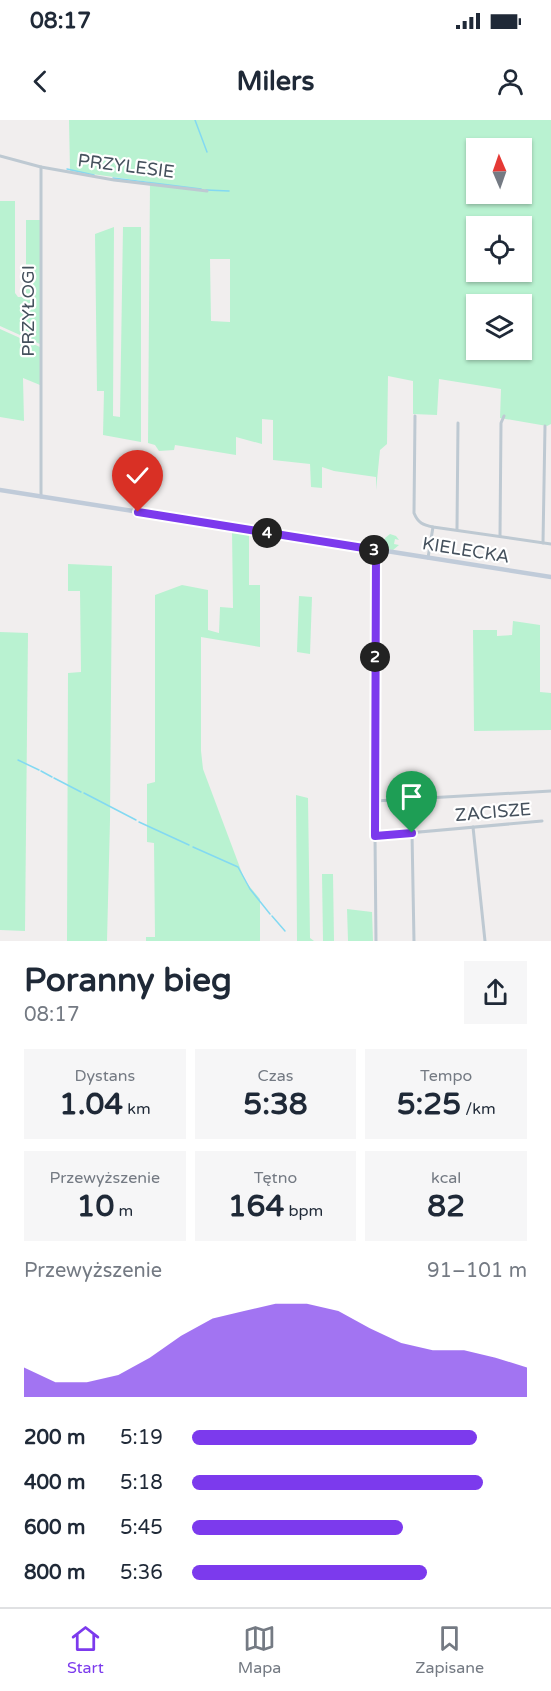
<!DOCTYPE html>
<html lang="pl">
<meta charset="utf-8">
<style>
body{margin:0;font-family:"Varela Round",sans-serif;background:#f6f6f7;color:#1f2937;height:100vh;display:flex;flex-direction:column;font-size:22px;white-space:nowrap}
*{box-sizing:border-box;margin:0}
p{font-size:20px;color:#747a83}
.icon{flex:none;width:33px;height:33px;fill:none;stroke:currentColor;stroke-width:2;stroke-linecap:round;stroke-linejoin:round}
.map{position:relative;height:821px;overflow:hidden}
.details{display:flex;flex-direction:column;background:#fff;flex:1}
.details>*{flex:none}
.needle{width:39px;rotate:358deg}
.controls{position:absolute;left:466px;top:18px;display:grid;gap:12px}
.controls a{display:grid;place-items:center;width:66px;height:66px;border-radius:0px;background:#fff;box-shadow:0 2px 4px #0004;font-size:30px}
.pin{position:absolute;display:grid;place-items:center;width:51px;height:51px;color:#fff;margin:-62px -26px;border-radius:50% 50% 50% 0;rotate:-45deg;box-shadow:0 0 6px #0007}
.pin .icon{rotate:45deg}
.km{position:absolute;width:30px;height:30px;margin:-15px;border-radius:50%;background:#222;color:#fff;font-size:16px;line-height:30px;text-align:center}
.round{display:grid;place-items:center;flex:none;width:63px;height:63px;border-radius:0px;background:#f6f6f7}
.headline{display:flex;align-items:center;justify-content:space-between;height:102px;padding:0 24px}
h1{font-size:33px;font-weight:800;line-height:45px}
.stats{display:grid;grid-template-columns:repeat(3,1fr);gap:9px;height:102px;padding:6px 24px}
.stats div{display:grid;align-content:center;border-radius:0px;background:#f6f6f7;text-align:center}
.stats b{font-size:30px;font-weight:800}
.stats small{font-size:16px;font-weight:400}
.stats p{font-size:16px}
.chart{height:168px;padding:12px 24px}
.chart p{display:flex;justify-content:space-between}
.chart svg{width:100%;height:108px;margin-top:6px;fill:#7c3aed;opacity:.7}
ul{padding:0 24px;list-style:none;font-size:20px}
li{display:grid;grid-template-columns:96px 72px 1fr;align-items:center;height:45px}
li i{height:15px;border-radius:8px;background:#7c3aed}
.status{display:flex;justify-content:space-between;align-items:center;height:42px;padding:0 30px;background:#fff;direction:ltr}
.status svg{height:16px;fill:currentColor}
header{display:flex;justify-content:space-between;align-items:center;height:78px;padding:0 24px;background:#fff;font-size:27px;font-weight:800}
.tabs{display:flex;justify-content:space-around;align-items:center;height:84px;border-top:2px solid #e0e1e3;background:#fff;font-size:16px;color:#747a83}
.tabs a{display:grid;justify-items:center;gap:3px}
.tabs .active{color:#7c3aed}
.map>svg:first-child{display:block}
</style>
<div class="status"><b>08:17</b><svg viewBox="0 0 49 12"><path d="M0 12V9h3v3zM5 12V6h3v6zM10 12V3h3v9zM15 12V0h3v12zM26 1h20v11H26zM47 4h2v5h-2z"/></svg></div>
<header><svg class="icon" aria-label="back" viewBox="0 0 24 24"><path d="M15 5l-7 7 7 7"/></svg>Milers<svg class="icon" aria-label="person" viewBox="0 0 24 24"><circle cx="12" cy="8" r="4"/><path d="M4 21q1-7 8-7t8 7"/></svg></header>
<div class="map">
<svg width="551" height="821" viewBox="0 0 551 821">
<rect width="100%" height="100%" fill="#f1eeee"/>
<g fill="#b9f2d1" fill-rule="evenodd">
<path d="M69,0H551V304L547,306L500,298L501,269L439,259L437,295L413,294V261L388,256L387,324L380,330L376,370V357L334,351L322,347V368L311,367L310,344L273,340V300L262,299V324L236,317V335L175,325L174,330L159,331L155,325L148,323L150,62L70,51ZM477,28H522V74H477ZM477,106H522V152H477ZM210,139H230V202L211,201ZM477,184H522V230H477Z"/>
<polygon points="0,81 15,81 15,173 18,177 26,177 26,100 40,100 40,224 0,206"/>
<polygon points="114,107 113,296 120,297 123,107 141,107 141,322 103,315 104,271 97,271 95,114"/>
<polygon points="0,209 40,227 40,265 23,258 24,301 0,297"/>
<polygon points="232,409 249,412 249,465 260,465 260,527 201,517 201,631 203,649 245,761 260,779 260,821 146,821 146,817 155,817 154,723 147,722 147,664 155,662 155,475 182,465 208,470 208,510 219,513 220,487 233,488"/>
<polygon points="390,414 396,416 399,420 395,419 394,424 399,425 393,430 387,429 384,424 385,418"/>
<polygon points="68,444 112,446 110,700 107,821 67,821 68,553 81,552 80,471 68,471"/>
<polygon points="299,476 312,477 310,534 297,532"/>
<polygon points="513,501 540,505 540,572 551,573 551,610 474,611 473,510 497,510 497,516 512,515"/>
<polygon points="0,512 28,513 25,811 0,810"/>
<polygon points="296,675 308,678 310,818 314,821 297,821"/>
<polygon points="322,754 333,754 334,821 323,821"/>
<polygon points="347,789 372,792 373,821 348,821"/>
</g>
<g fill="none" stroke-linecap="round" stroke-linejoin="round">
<g stroke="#83d9f2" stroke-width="1.5">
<polyline points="195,0 207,32"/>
<polyline points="67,49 94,55"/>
<polyline points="113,58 201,69"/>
<polyline points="206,70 229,71"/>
<polyline points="18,640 39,650"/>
<polyline points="41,651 52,657"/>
<polyline points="54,658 81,672"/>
<polyline points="84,673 136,700"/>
<polyline points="139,702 189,725"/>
<polyline points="193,727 238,747 250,769 270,794"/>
<polyline points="272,796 285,811"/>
</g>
<g stroke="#bec9d2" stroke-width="3">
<polyline points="0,36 41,47 41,377"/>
<polyline points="41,47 114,60 207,71"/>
<path d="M415,296L414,393C418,403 423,405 433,407L551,424"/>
<polyline points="457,409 458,303"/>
<polyline points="500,416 501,303 504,296"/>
<polyline points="543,423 545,306"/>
<polyline points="376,430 375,681 551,671"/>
<polyline points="428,438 433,407"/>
<polyline points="375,681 375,716 542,701"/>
<polyline points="473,707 485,821"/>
<polyline points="412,713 414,821"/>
<polyline points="375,716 376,821"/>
</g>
<polyline stroke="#c0cbd9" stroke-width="4.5" points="0,370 551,457"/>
</g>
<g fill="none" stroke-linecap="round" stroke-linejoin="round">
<defs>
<polyline id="route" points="138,392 376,430 375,716 412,713"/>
</defs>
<use href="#route" stroke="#fff" stroke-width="12"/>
<use href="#route" stroke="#7c3aed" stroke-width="8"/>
</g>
<g text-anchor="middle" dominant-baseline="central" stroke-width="4.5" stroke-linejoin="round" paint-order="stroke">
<g font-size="18" fill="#45515d" stroke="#fff">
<text transform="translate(126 46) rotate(7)">PRZYLESIE</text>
<text transform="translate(28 191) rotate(-90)">PRZYŁOGI</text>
<text transform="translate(466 430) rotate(9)">KIELECKA</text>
<text transform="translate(493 692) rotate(-5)">ZACISZE</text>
</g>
</g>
</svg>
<div class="controls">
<a><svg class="needle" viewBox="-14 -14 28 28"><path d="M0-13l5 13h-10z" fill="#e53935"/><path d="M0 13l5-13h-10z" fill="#747a83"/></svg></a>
<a><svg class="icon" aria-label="locate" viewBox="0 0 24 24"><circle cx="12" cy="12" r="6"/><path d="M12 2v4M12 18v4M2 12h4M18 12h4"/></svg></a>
<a><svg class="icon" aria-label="layers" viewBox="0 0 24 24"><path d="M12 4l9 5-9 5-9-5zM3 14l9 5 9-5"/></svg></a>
</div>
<div class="pin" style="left:412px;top:713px;background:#1e9e55"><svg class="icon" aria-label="arrive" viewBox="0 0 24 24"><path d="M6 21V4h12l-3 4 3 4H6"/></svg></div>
<div class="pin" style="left:138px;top:392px;background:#d93025"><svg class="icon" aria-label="check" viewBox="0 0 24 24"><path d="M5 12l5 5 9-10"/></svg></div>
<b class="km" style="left:375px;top:537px">2</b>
<b class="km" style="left:374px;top:430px">3</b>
<b class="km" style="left:267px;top:413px">4</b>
</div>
<section class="details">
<div class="headline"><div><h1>Poranny bieg</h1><p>08:17</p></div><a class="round"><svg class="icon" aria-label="share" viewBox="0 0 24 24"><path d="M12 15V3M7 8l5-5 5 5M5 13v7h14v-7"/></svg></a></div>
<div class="stats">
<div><p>Dystans</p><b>1.04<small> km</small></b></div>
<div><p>Czas</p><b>5:38</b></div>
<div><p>Tempo</p><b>5:25<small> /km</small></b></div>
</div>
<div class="stats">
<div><p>Przewyższenie</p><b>10<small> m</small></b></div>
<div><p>Tętno</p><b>164<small> bpm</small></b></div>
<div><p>kcal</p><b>82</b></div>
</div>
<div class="chart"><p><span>Przewyższenie</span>91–101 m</p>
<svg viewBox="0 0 160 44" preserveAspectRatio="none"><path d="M0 44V32L10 38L20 38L30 35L40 28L50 19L60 12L70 9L80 6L90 6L100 9L110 16L120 22L130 25L140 25L150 28L160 32V44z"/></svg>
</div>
<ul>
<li><b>200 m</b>5:19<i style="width:85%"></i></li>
<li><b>400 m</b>5:18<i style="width:87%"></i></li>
<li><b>600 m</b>5:45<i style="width:63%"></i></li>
<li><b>800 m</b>5:36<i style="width:70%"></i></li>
</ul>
</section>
<nav class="tabs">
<a class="active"><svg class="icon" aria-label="home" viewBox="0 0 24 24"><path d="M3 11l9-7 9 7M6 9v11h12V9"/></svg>Start</a>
<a><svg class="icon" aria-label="map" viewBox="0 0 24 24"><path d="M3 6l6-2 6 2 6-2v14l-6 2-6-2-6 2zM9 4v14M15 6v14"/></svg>Mapa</a>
<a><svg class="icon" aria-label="saved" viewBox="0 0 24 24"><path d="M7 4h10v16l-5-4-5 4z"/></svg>Zapisane</a>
</nav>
